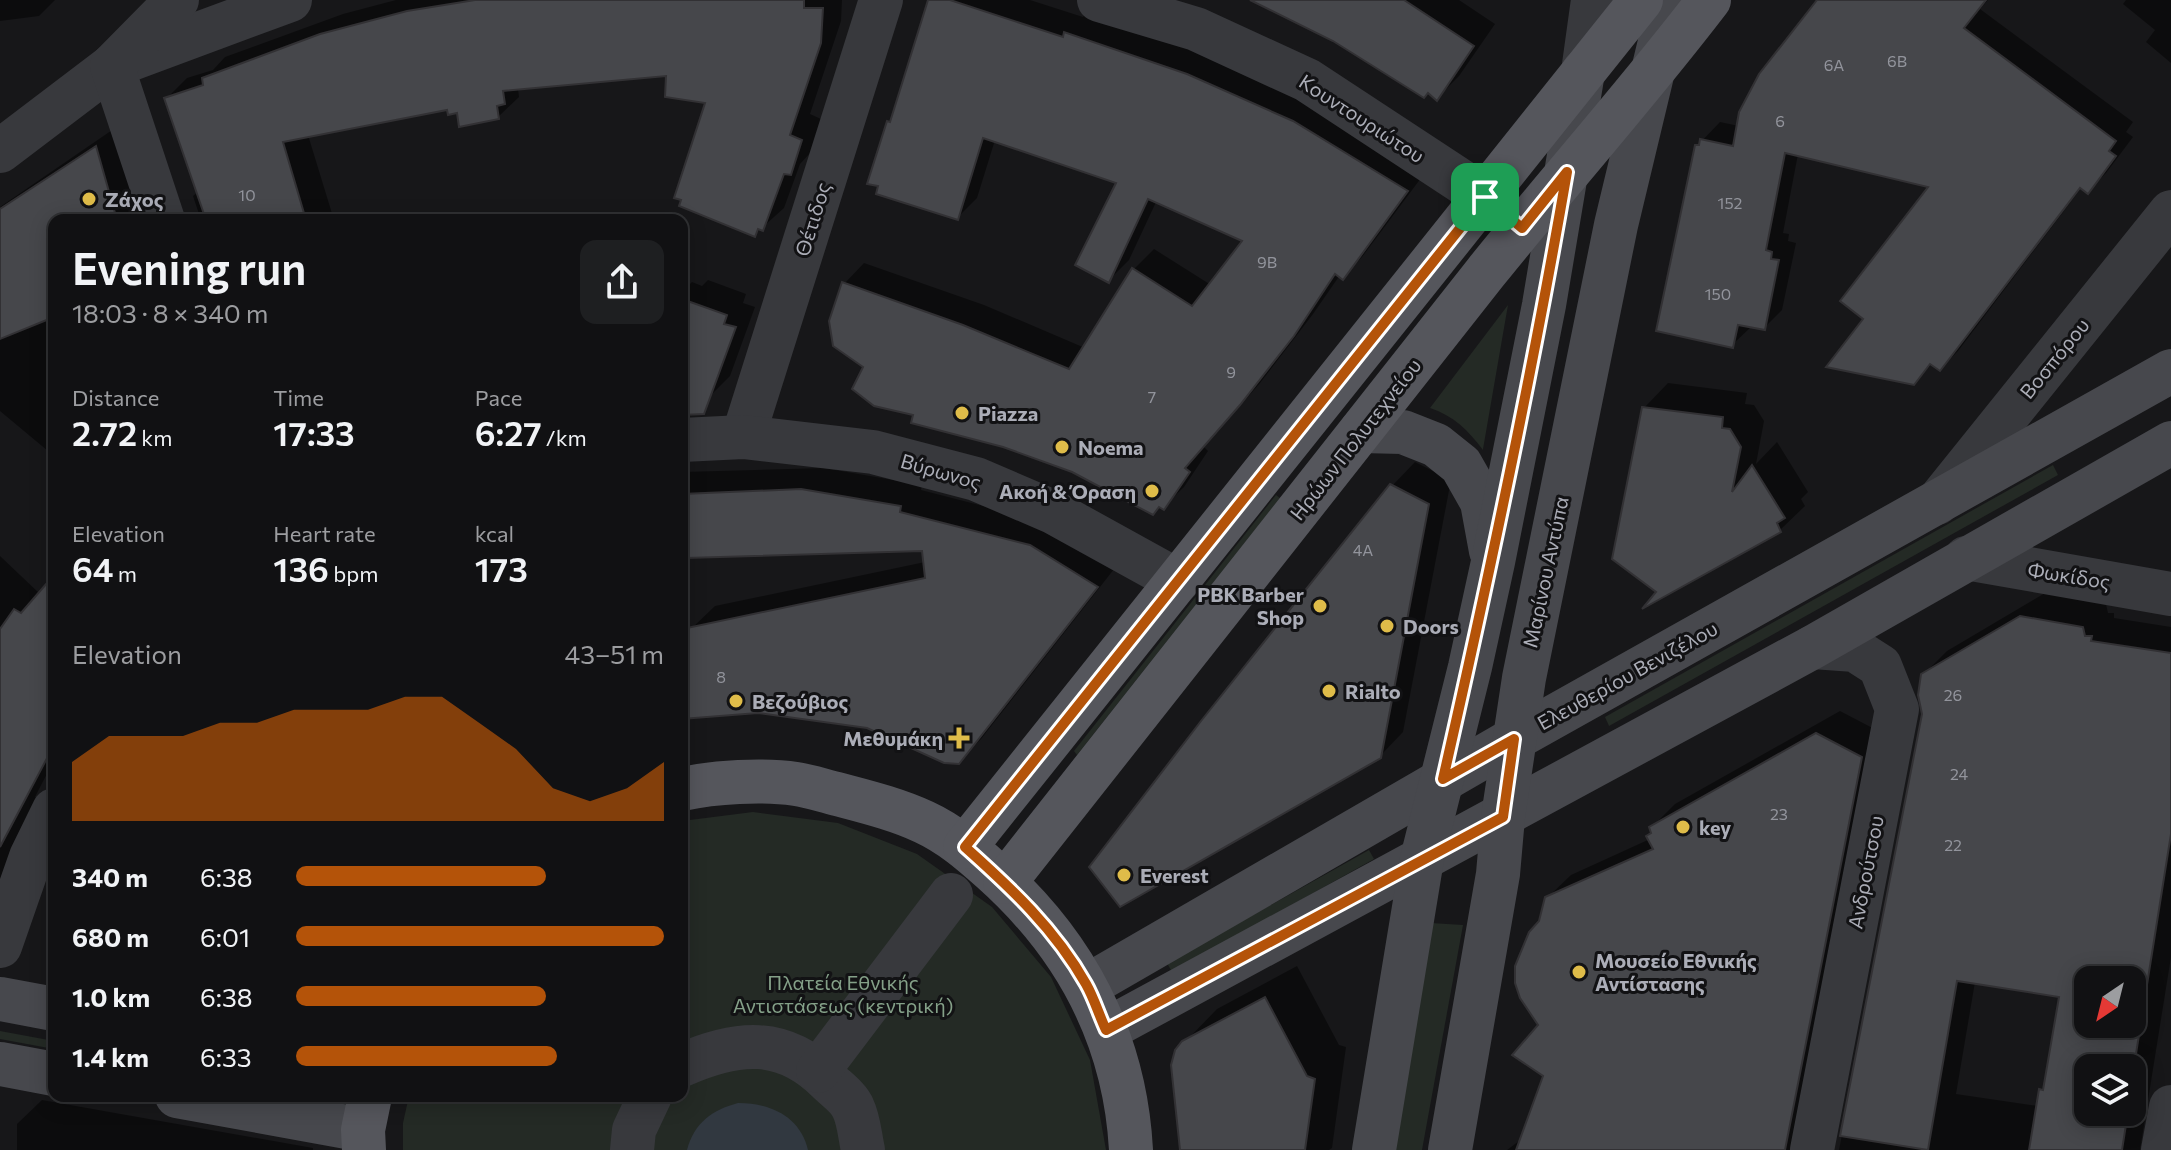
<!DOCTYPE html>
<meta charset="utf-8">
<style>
body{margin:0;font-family:Commissioner,sans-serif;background:#1e1f21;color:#f1f3f6;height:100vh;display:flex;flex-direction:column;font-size:30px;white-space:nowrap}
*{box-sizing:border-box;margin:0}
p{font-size:26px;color:#9c9da0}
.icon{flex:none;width:44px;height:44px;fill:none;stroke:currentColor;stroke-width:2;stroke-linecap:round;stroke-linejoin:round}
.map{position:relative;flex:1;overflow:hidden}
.side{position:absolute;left:48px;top:214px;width:640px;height:888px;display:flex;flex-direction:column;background:#111113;border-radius:16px;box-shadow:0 4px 20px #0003,0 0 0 2px #303133}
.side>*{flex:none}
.needle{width:52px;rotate:215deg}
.fabs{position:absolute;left:2074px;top:966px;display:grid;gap:16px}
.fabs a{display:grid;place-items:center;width:72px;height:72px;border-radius:16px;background:#111113;box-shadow:0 4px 20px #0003,0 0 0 2px #303133;font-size:40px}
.pin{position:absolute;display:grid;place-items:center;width:68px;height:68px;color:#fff;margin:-34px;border-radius:16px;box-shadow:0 4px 12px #0006}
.round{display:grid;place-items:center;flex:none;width:84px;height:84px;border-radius:16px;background:#1e1f21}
.headline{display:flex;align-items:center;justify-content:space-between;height:136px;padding:0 24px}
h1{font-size:44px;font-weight:600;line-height:60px}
.metrics{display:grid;grid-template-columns:repeat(3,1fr);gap:12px;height:136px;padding:8px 24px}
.metrics div{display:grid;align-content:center}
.metrics b{font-size:34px;font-weight:600}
.metrics small{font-size:22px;font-weight:400}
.metrics p{font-size:22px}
.chart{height:224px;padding:16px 24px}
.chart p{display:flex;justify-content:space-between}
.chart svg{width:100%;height:144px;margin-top:8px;fill:#b45309;opacity:.7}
ul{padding:0 24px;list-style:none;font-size:26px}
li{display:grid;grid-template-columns:128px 96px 1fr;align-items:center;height:60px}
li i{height:20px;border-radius:10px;background:#b45309}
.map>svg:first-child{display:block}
</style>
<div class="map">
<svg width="2171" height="1150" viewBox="0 0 2171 1150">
<rect width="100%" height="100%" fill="#171719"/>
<g fill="#242a25">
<path d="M1508,305L1483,449V450C1468,430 1454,416 1430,408Z"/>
<polygon points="2053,465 2058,475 1609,726 1605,717"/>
<polygon points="1276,495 1280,498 1077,755 1074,751"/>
<polygon points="753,812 838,823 917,854 992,907 1051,977 1090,1060 1106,1150 403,1150 403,1123 409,1096 682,1096 682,821"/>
<polygon points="1369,850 1374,859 1172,972 1167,963"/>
<polygon points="1431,923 1463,925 1422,1150 1391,1150"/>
<polygon points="0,1031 54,1041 54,1049 0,1039"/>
</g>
<path fill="#313840" d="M738,1103C770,1103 800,1116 808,1150H687C694,1123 712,1110 738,1103Z"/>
<g fill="#0007" fill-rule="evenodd">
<polygon points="0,0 55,0 39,16 0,21"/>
<polygon points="396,0 842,0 841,21 810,114 821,119 811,152 800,164 784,208 754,235 707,101 668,74 518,89 519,97 498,117 449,108 308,135 334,220 201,220 193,196 198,192 166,99 187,78 213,70 225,57 343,14"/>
<polygon points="930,0 1030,0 1083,17 1086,13 1207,55 1314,102 1427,170 1362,257 1342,277 1340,275 1313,314 1260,383 1204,447 1208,451 1184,487 1163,507 1073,470 916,413 866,367 844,284 864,263 984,305 1085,348 1134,269 1154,249 1211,285 1245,240 1157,200 1129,260 1109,280 1118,182 995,140 977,198 957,218 888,122 894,117"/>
<polygon points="1255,0 1459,0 1495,24 1459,76 1437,98 1334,39"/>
<polygon points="1820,0 1988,0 1980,9 2133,122 2126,132 2133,137 2106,173 2088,191 2082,187 1958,351 1940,369 1933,363 1913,383 1866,318 1932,186 1798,154 1783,233 1789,234 1788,241 1796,243 1782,310 1764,328 1751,327 1732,345 1697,146 1720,122 1739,126"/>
<polygon points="2126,0 2171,0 2171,63 2146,42 2155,30 2123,4"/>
<polygon points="118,126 146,220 54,220 54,456 0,411 0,207"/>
<polygon points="708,280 746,294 743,303 755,307 730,376 709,397 682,398 682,292 692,282 702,286"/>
<polygon points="1668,383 1747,393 1745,404 1754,405 1764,421 1756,464 1777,442 1808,492 1801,499 1805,506 1780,530 1650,603 1659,591 1644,408"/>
<polygon points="1415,462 1451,480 1403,732 1380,756 1392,486"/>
<polygon points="824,468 922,485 921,490 1053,524 1118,564 981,739 958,762 867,726 692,628 715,606 925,562 924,549 682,549 682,472"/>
<polygon points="0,556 40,594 54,578 54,760 35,797 38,799 0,885"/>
<path d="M2045,593L2106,604L2108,613H2114V618L2171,627V957L2140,1150H1839L1924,714L1923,675L1947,651ZM2088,980H2132V1024H2088ZM1975,982L2062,996L2046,1085L2040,1090L2038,1106L1956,1094ZM2088,1068H2132V1112H2088Z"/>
<polygon points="1840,711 1884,734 1827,1150 1507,1150 1523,1138 1545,1076 1540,1025 1541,922 1547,898 1571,875 1650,839 1653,832 1651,828 1675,804"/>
<polygon points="1297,966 1339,1045 1346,1047 1332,1148 1329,1150 1198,1150 1184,1043 1217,1009"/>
<polygon points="42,1100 313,1148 313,1150 17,1150 17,1124"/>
</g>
<g fill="#46474b" stroke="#323134" stroke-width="2" fill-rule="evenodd">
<polygon points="475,0 804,0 804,8 823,8 821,43 790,135 802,140 791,175 784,174 763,231 758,229 755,237 679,206 681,200 674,198 705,103 665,97 666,76 503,91 505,104 497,106 499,119 459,127 457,113 448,115 447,110 283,142 306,220 206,220 164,98 203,85 202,78 320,34 407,11"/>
<polygon points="928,0 950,0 1063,37 1064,32 1187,74 1293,121 1408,191 1343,280 1335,274 1294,336 1240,405 1185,468 1190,472 1164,510 1159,507 1153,515 1072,472 1003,447 911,423 913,415 874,406 852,389 863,367 833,346 829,321 842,282 963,325 1069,369 1132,268 1192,306 1242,241 1148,199 1109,283 1075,265 1116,183 983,138 958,220 876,194 878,186 867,184 887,121 890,122"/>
<polygon points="1250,0 1404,0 1474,46 1437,101 1428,93 1424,98 1333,41"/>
<polygon points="1817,0 1986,0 1964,28 2116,141 2109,151 2116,156 2088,194 2080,188 1940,371 1930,364 1914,385 1826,367 1863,319 1840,301 1928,187 1785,153 1766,250 1772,252 1771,259 1779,260 1765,330 1738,325 1733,348 1656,331 1695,145 1699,145 1700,139 1733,146 1739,112 1759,74"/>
<polygon points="96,146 117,220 54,220 54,317 0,339 0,209"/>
<polygon points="682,299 727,315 724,324 736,327 704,414 682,415"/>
<polygon points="1642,407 1723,417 1722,428 1730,429 1741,447 1732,492 1752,465 1785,518 1777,523 1781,532 1642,609 1656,592 1612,559"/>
<polygon points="1390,484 1429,504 1381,758 1120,907 1089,867 1201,721"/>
<polygon points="801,489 901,506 900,512 1030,545 1098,587 959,764 944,763 867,728 758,713 682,719 682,629 925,578 922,551 686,558 686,551 682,551 682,494"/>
<polygon points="54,575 54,745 0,847 0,629 14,609 21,613"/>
<path d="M2020,616L2083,627L2085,636H2092L2091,641L2171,653V834L2132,1079V1068H2088V1112H2128L2122,1150H2029L2039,1089L2043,1090L2059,997L1957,981L1928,1150L1840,1136L1922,714L1918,695L1921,674ZM2088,980H2132V1024H2088Z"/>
<polygon points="1816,733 1862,757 1785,1150 1516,1150 1543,1076 1512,1055 1538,1025 1520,998 1515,983 1515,966 1529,932 1539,921 1545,897 1653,849 1646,836 1651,833 1649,827"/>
<polygon points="1265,997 1307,1076 1315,1079 1305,1150 1180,1150 1171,1065 1175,1050 1182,1041"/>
</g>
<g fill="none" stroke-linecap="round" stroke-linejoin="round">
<g stroke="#38393d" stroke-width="44">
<polyline points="1099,0 1196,29 1307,80 1485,197 1522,228"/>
<polyline points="1583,72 1593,0"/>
<polyline points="0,151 112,66 290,0"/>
<polyline points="163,220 112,66 177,0"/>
<polyline points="743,437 881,0"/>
<polyline points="682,440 743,437 873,452 976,479 1053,512 1178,581"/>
<polyline points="1937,503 2171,212"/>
<polyline points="1966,558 2171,594"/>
<polyline points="0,946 31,857 54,810"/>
<path d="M682,1065C737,1041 783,1036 828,1081C836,1089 849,1098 853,1108C859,1120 860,1137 863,1150"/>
<polyline points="818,1071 951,895"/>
<polyline points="632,1150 634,1130 650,1096"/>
<polyline points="1812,1150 1897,709 1880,666 1855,650 1813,647"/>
<polyline points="2163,1150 2171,1107"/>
</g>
<g stroke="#47484d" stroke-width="44">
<polyline points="1361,431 1403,432 1436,445 1461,465 1482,502 1491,551"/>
<polyline points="1087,986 1514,739 2171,371"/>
<polyline points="0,999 54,1009"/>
<polyline points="1106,1030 1813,647 2171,443"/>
<polyline points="0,1064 54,1074"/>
<polyline points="177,1096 363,1130"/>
<polyline points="1374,1150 1422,859 1470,667 1493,562 1544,305 1583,72"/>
<polyline points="1450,1150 1498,874 1503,817 1524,678 1616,225 1670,0"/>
</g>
<g stroke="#55565c" stroke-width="44">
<path d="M682,789C714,782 763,779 796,784C810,786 824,791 837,794C867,802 896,809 924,822C950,834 971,852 992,871C1075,945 1125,1038 1131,1150"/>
<polyline points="965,847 1641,0"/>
<path d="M1005,882L1486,272C1560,180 1638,93 1709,0"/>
<polyline points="364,1150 363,1130 370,1096"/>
</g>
</g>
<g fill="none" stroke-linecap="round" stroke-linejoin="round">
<defs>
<path id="route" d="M1567,172C1532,376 1489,577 1443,779L1514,739L1503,817L1106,1030C1099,1015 1094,998 1086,984C1055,929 1011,888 965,847L1485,197L1522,228Z"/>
</defs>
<use href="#route" stroke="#fff" stroke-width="16"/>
<use href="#route" stroke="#b45309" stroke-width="10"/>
</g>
<g fill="#dfbc49" stroke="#121214" stroke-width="3">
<circle cx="89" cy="199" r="8"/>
<circle cx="962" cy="413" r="8"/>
<circle cx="1062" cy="447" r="8"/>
<circle cx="1152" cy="491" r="8"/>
<circle cx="1320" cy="606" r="8"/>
<circle cx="1387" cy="626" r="8"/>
<circle cx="1329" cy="691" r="8"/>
<circle cx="736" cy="701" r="8"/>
<path d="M955 726h8v8h8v8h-8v8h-8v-8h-8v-8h8z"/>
<circle cx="1683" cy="827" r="8"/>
<circle cx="1124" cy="875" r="8"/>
<circle cx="1579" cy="972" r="8"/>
</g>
<g text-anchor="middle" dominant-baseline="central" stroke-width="6" stroke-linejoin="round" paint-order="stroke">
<g font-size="16" fill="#92949c">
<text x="1897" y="60">6Β</text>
<text x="1834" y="64">6Α</text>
<text x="1780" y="120">6</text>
<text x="247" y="194">10</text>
<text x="1730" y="202">152</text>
<text x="1267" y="261">9Β</text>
<text x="1718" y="293">150</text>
<text x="1231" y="371">9</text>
<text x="1152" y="396">7</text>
<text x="1363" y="549">4Α</text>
<text x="721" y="676">8</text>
<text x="1953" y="694">26</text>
<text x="1959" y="773">24</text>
<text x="1779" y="813">23</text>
<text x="1953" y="844">22</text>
</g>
<g font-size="20" fill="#abadb7" stroke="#121214">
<text transform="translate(1362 118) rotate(33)">Κουντουριώτου</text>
<text transform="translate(812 219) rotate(-73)">Θέτιδος</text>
<text transform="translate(2054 358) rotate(-51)">Βοσπόρου</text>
<text transform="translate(1355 439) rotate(-52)">Ηρώων Πολυτεχνείου</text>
<text transform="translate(941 471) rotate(16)">Βύρωνος</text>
<text transform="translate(1545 572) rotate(-78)">Μαρίνου Αντύπα</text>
<text transform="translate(2069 575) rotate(9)">Φωκίδος</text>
<text transform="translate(1627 675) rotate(-29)">Ελευθερίου Βενιζέλου</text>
<text transform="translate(1865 872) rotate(-79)">Ανδρούτσου</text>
</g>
<g font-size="20" font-weight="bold" fill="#abadb7" stroke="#121214" text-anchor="start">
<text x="105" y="199">Ζάχος</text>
<text x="978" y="413">Piazza</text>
<text x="1078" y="447">Noema</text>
<text x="1136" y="491" text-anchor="end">Ακοή &amp; Όραση</text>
<text x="1304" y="594" text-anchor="end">PBK Barber<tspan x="1304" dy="23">Shop</tspan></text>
<text x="1403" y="626">Doors</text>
<text x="1345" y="691">Rialto</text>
<text x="752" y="701">Βεζούβιος</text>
<text x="943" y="738" text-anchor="end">Μεθυμάκη</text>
<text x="1699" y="827">key</text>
<text x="1140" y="875">Everest</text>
<text x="1595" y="960">Μουσείο Εθνικής<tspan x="1595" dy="23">Αντίστασης</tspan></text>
</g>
<g font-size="20" fill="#84a088" stroke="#121214">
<text x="843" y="982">Πλατεία Εθνικής<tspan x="843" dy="23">Αντιστάσεως (κεντρική)</tspan></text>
</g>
</g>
</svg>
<div class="fabs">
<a><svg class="needle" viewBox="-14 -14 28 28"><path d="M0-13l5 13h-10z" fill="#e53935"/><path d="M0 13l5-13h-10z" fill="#9c9da0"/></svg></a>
<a><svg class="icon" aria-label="layers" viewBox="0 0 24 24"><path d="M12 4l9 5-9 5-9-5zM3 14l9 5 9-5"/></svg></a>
</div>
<div class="pin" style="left:1485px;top:197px;background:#1e9e55"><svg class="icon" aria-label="arrive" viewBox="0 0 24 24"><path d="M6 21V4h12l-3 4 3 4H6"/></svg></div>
<section class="side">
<div class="headline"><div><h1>Evening run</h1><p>18:03 · 8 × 340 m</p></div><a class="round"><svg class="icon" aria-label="share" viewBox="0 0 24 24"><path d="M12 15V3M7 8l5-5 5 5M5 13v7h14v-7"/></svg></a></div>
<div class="metrics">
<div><p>Distance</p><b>2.72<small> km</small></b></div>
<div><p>Time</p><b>17:33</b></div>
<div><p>Pace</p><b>6:27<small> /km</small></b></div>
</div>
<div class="metrics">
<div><p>Elevation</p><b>64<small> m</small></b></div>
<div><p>Heart rate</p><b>136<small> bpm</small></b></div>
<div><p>kcal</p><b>173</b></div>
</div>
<div class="chart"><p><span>Elevation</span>43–51 m</p>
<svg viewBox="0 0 160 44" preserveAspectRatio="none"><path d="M0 44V26L10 18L20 18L30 18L40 14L50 14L60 10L70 10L80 10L90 6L100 6L110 14L120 22L130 34L140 38L150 34L160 26V44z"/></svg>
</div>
<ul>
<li><b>340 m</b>6:38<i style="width:68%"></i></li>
<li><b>680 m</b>6:01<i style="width:100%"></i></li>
<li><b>1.0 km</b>6:38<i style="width:68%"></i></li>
<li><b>1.4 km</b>6:33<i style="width:71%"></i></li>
</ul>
</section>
</div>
